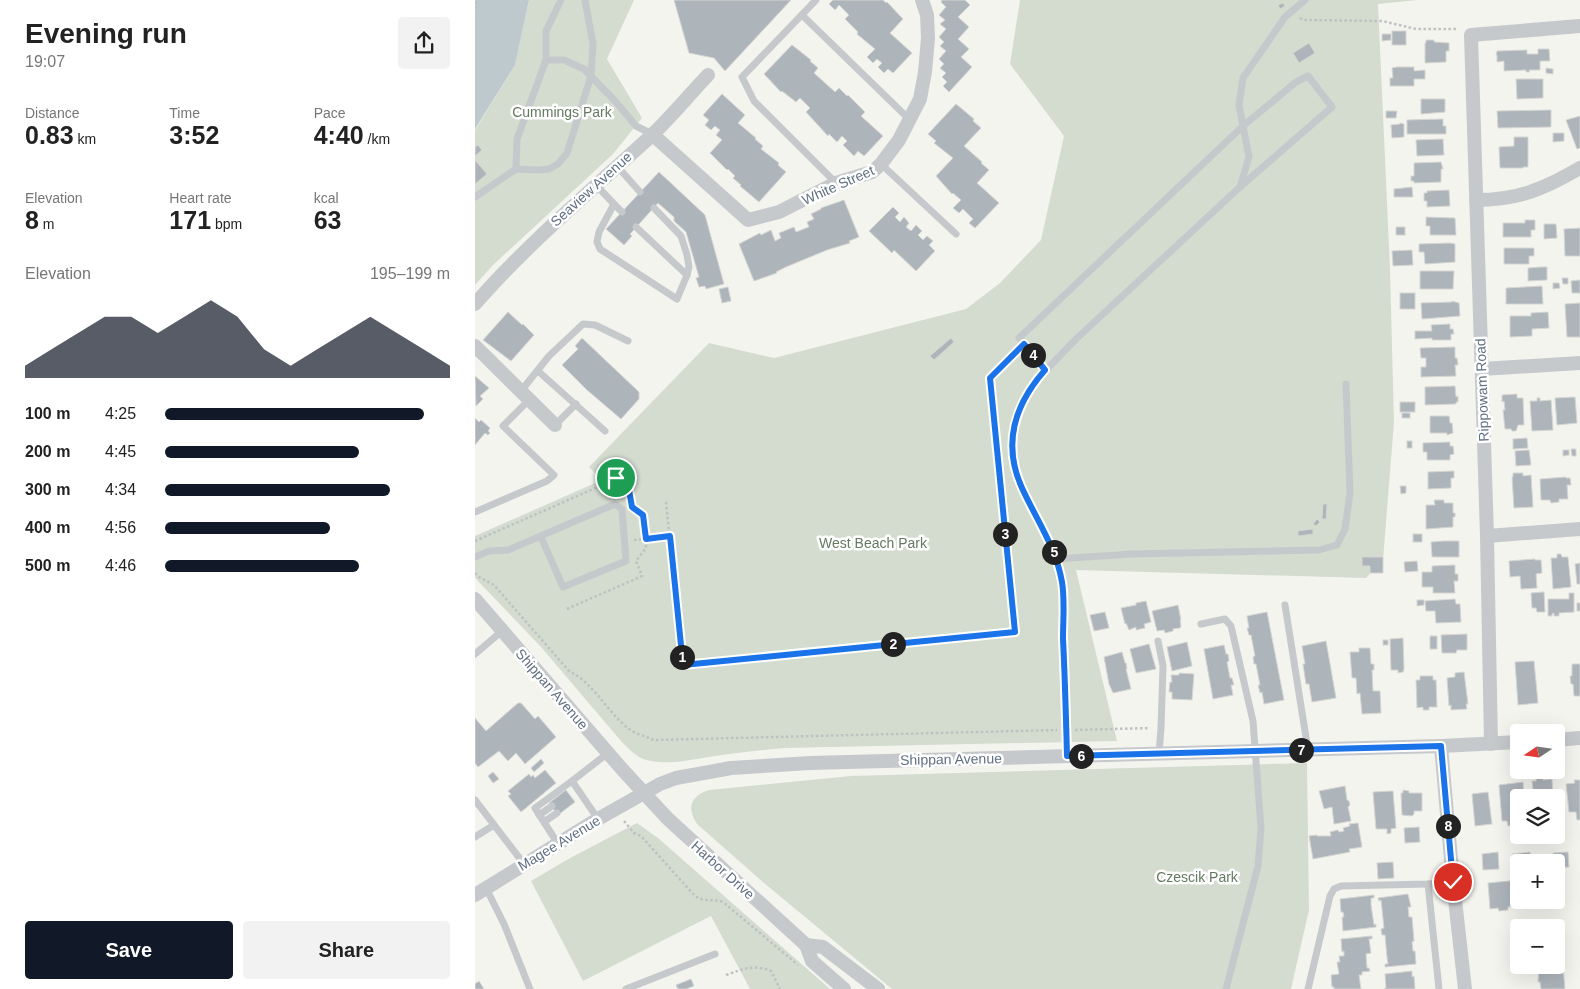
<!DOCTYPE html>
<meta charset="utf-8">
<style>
body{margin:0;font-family:Arial,sans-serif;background:#f2f2f2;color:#222;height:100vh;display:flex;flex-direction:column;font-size:19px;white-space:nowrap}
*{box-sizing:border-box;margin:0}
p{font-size:16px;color:#767676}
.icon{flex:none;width:28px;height:28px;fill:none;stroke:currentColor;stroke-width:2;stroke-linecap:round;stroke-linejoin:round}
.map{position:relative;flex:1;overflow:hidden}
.drawer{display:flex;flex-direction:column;background:#fff;width:475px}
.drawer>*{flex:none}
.needle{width:32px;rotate:257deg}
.fabs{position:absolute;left:1035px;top:724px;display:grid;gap:10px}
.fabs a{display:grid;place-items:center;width:55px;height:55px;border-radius:5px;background:#fff;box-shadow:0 5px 20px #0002;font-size:25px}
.pin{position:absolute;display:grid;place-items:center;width:42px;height:42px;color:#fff;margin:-21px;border:2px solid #fff;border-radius:50%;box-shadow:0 1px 5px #0007}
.km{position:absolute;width:25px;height:25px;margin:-12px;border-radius:50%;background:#222;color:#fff;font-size:14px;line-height:25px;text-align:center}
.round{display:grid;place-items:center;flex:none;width:52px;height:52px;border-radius:5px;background:#f2f2f2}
.headline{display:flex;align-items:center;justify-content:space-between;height:85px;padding:0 25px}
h1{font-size:28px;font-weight:600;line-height:38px}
.stats{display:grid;grid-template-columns:repeat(3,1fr);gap:8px;height:85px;padding:5px 25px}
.stats div{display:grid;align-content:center}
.stats b{font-size:25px;font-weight:600}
.stats small{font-size:14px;font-weight:400}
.stats p{font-size:14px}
.chart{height:140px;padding:10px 25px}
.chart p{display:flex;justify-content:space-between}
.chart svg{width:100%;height:90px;margin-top:5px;fill:#111827;opacity:.7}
.action{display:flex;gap:10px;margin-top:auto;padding:10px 25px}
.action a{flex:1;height:58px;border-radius:5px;background:#111827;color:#fff;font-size:20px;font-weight:600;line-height:58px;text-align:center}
.action a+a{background:#f2f2f2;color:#222}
ul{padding:0 25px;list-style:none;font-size:16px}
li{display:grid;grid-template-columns:80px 60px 1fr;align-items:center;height:38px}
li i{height:12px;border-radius:6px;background:#111827}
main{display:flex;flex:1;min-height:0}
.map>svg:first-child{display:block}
</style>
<main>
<section class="drawer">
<div class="headline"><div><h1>Evening run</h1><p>19:07</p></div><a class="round"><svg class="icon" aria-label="share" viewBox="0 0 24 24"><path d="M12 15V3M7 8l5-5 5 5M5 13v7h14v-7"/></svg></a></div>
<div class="stats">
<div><p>Distance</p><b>0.83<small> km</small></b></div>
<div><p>Time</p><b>3:52</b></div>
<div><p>Pace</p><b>4:40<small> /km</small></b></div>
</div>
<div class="stats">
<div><p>Elevation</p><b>8<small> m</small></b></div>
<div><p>Heart rate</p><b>171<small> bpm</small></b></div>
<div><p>kcal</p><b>63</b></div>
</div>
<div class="chart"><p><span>Elevation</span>195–199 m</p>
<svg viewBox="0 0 160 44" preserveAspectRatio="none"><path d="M0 44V38L10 30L20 22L30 14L40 14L50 22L60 14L70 6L80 14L90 30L100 38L110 30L120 22L130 14L140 22L150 30L160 38V44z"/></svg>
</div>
<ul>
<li><b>100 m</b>4:25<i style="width:91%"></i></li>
<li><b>200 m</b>4:45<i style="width:68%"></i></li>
<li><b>300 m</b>4:34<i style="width:79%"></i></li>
<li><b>400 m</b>4:56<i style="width:58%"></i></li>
<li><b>500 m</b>4:46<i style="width:68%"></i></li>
</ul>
<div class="action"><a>Save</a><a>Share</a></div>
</section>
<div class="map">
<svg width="1105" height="989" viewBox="0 0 1105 989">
<rect width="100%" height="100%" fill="#f4f4ef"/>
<g fill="#d4dcd0">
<polygon points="54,0 159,0 132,59 167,118 138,154 18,265 0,285 0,130 40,65"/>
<path d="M545,0H943L903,4L915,269L919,422L908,560L891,578L601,570L642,741L310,748C287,750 264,753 240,756C218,759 193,766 171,760C161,757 154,749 146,741L66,647L2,580L0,577V536L127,480L114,467L234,343L299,358L491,309L525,283L566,240L589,136L535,64Z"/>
<path d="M832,763L834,910L816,989H417L289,883L222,824C211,807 216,796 234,790L376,776Z"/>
<polygon points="162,823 183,838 355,989 275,989 236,916 108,981 56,881 95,858"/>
</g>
<polygon fill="#bec9ce" points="0,0 54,0 40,65 0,129"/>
<g fill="#adb4ba" stroke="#d5d5d2">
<polygon points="199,0 316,0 250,71 239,58 214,53"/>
<polygon points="358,0 408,0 411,3 412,2 428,19 415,33 437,53 418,73 413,69 409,73 403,67 407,63 402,59 398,63 392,57 400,49 382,34 383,32 370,19 374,15 364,5 360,10 354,4"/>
<polygon points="467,0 490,0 495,5 483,17 494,27 483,39 494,49 486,57 497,67 474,92 468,86 472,82 467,77 471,73 465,68 469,64 464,59 471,51 465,46 469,42 464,37 471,29 465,24 470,20 464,15 471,7 466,2"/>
<polygon points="808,3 810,6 805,9 803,5"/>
<rect x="917" y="31" width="14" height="14"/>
<polygon points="907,34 916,34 916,40 907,41"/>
<polygon points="951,40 959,40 959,42 974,43 974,51 971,51 971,62 950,63 950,43 951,43"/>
<polygon points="834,43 840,53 824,63 818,53"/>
<polygon points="317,45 336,60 335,61 343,68 339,73 360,92 364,88 372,96 373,95 390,112 386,116 408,136 389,156 383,151 379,156 368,145 372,141 367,136 362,142 354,134 353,136 331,112 335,108 325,98 321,102 307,91 306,92 289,74"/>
<polygon points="1063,49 1074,49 1075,61 1065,61 1065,70 1054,70 1055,72 1051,72 1051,70 1029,71 1029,61 1022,62 1022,55 1021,55 1022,51 1052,50 1052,54 1063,54"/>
<polygon points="922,67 939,67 939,71 950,70 950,79 939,79 939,86 915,86 915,78 918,78 917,68"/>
<polygon points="1071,68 1078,69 1078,74 1071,73"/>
<polygon points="1041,79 1068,79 1068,98 1042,99"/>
<polygon points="247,94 270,115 263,123 281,138 280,139 288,146 286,149 304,163 303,165 311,172 284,202 265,186 266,185 258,178 260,176 253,169 252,170 235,153 247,140 241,135 245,130 240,126 236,130 230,125 234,120 228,115"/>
<polygon points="946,99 970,99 970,112 946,114"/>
<polygon points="481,104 499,119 498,121 506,128 489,146 507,162 506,163 514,170 502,183 524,203 500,228 494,223 498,219 488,209 484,213 478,208 486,200 478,193 477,194 461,176 478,158 459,143 461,141 453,134"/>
<polygon points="1076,110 1076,127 1023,128 1022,111"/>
<polygon points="911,111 922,111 921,118 911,118"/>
<polygon points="1105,116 1105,148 1102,149 1091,120"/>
<polygon points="968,119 968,126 971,126 971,134 932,134 932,120"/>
<polygon points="925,123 929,124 929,137 917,138 916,125 925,124"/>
<polygon points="1078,133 1089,133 1089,141 1078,142"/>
<polygon points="1039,137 1053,137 1053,167 1048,167 1048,168 1025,168 1024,147 1039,146"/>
<polygon points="968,139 969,155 942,156 941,140"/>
<polygon points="3,145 7,150 0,156 0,147"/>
<polygon points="0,160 12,174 0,184"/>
<polygon points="966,162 968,169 966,169 966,182 939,183 939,181 936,181 936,176 939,176 939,163"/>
<polygon points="184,172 230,215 249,284 231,289 230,286 224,287 221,278 224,277 211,232 199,221 199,217 183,203 155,234 157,236 149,245 131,229"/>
<polygon points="937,187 938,197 919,197 919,189"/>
<polygon points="974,190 975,206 952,207 952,201 949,201 949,193 952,193 952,191"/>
<polygon points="369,200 384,237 374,241 375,243 352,250 311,267 301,272 302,273 279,281 264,244 285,233 286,235 296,230 300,241 306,238 304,233 319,227 321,232 334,227 332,222 339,219 336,214 346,209 346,208"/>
<polygon points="418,207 424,213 420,217 425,222 429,217 434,223 431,227 436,231 441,225 447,231 443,235 448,240 452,236 458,241 454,245 460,251 441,271 419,250 417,253 394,231"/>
<polygon points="951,217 980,218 981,235 955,235 955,226 951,226"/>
<polygon points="1050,220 1060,220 1060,230 1056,230 1056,237 1028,237 1028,223 1050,223"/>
<polygon points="1069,224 1081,224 1082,238 1069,239"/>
<rect x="921" y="227" width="9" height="8"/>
<polygon points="1105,228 1105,256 1090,256 1089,229"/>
<polygon points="975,243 980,244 980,262 950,264 949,252 944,252 944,244"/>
<polygon points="1029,248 1059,248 1059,256 1054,256 1054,264 1029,264"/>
<polygon points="937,250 938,265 918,266 917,251"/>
<polygon points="1066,267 1072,267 1072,280 1053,281 1053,268"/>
<polygon points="945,271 979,271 978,289 945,289"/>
<polygon points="1087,278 1093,278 1093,284 1088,284"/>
<polygon points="1105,280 1105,293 1097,293 1096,281"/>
<polygon points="1078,283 1084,283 1085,288 1078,289"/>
<polygon points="1067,286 1068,304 1031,304 1031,288"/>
<polygon points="253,287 256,301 247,303 244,289"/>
<rect x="925" y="293" width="15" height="16"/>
<polygon points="977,301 984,303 985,316 947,319 946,303 977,302"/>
<polygon points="1105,303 1105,337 1092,337 1090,304"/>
<polygon points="33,312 47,325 48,324 59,335 36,361 8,340"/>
<polygon points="1073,312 1074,328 1057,329 1057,336 1035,337 1035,316 1056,316 1056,313"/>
<polygon points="975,324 975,329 978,329 979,334 976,334 976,340 957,340 957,338 940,339 940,331 957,331 956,325"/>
<polygon points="107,338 164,392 164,399 146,419 112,390 87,365 103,349 100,346"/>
<polygon points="476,338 479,342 459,360 455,356"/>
<polygon points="980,347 980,358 982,358 983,365 980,365 981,376 946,377 946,367 951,367 951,358 946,358 945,348"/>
<polygon points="0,376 14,388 5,396 8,399 1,406"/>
<polygon points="980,386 981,397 983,396 983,402 981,402 981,404 950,405 950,387"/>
<polygon points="1042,394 1042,398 1048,398 1049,425 1043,425 1041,431 1037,431 1036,429 1030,429 1028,410 1030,410 1029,401 1027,402 1027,395"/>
<polygon points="1100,397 1102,423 1082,425 1080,398"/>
<polygon points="1062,398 1065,398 1065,401 1076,400 1078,430 1057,431 1055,401 1062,401"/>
<rect x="925" y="402" width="15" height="10"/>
<rect x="927" y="413" width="8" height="5"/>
<polygon points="955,416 974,416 975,423 977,423 978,433 972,435 972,433 955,433"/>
<polygon points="0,418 4,422 6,420 15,428 13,431 15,433 13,435 10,433 0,445"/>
<polygon points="1052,438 1053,448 1038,449 1038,439"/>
<rect x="932" y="441" width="5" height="7"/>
<polygon points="975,442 975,446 978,446 979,454 975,455 975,460 952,460 952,452 948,452 948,443"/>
<polygon points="1096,449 1101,449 1101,456 1097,456"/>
<polygon points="1054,450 1056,465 1041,466 1040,451"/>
<polygon points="1088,450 1094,450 1094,455 1088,456"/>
<polygon points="979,471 979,478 976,478 976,488 953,489 953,472"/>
<polygon points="1038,473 1048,473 1048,476 1056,475 1058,507 1039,508 1037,477 1038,477"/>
<polygon points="1091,477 1091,478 1095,478 1096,485 1092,485 1093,499 1084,499 1084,502 1076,503 1075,500 1066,500 1065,479"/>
<polygon points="925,486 931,486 931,493 926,494"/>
<polygon points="959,500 969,500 969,503 978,503 978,513 980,513 980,517 978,517 978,527 951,529 951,505 960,505"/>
<polygon points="848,504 852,504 851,519 847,519"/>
<polygon points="842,519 845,522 841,526 838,524"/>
<polygon points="838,529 838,534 823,536 823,531"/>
<rect x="938" y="534" width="9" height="8"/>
<polygon points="968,541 984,541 984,557 957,557 956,542"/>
<polygon points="1082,554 1086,554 1087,557 1093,557 1096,587 1078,589 1076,558 1082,558"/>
<polygon points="887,557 908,557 908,573 895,573 895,566 887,566"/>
<polygon points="1060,559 1060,560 1066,560 1067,573 1061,574 1062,588 1046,589 1045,576 1035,577 1034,561"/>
<polygon points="942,561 943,571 930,572 929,562"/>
<polygon points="1105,563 1105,584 1102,584 1100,564"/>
<polygon points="980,565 980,574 983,574 983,581 979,581 980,593 958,593 958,587 947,587 947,572 957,572 957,566"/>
<polygon points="1069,592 1070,612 1062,612 1061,608 1057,608 1056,593"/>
<polygon points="1094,593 1099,593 1099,612 1084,613 1084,616 1079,616 1079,613 1077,614 1077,616 1073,616 1073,599 1094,599"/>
<polygon points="980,599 981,604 985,604 986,622 961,623 960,611 951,611 950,601"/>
<polygon points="942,600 949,600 949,605 942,606"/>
<polygon points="671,601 676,622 669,624 670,628 661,630 661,627 654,630 651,623 650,624 646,608 661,605 661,603"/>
<rect x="1102" y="603" width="3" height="8"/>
<polygon points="703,605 706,620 705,620 706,626 705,628 698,629 698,631 690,633 689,630 682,631 677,611"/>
<polygon points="630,612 634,628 619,631 615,615"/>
<polygon points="792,612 809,700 789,704 787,692 785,693 783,685 785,685 781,664 779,664 778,657 780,656 776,635 774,635 772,628 774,628 772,616"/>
<polygon points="992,634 992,650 982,650 981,653 967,653 966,635"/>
<rect x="955" y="636" width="7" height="13"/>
<polygon points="928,638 929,669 928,672 923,673 923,670 916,670 915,639"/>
<rect x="908" y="640" width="5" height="5"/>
<polygon points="851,641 861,698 837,702 834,684 831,684 828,664 830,664 827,646"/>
<polygon points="712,642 717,666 697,671 692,647"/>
<polygon points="674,644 681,669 661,673 655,649"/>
<polygon points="749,645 751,654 753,654 754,661 752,662 755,678 757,678 759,685 756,685 758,695 738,699 729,649"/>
<polygon points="884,648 895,648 896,664 899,664 899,670 897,670 898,691 905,691 906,713 887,714 885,693 882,694 881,678 877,678 875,652 884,652"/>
<polygon points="647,652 650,663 651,663 652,669 651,669 656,689 638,693 634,684 629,657"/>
<polygon points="1059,661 1063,703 1043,705 1040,662"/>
<polygon points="1097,664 1105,664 1105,696 1099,696 1098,684 1096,684 1095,676 1097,676"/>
<polygon points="989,672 993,704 991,704 992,709 976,710 976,705 974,706 972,678 980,677 980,673"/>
<polygon points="704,673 719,674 717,700 697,699 697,692 694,692 695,682 697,682 696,675 704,675"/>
<polygon points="945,676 958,676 958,680 961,680 962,707 954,707 954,710 948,710 948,707 942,708 941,680 945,680"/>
<polygon points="43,703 46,703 60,719 63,716 81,737 50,764 41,753 33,761 24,751 3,767 0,763 0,718 11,731"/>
<polygon points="66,759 69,763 59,772 56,768"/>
<polygon points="70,770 81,783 46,812 33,796 36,794 33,791 54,774 56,777 58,775 60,778"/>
<polygon points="18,772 24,779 18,783 13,776"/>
<polygon points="1068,777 1068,780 1077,779 1078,798 1059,798 1057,781 1061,781 1061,778"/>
<polygon points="1099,780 1105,780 1105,820 1102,820 1101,812 1094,812 1091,784 1100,783"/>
<polygon points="1048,782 1049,798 1044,798 1044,825 1033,826 1032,821 1027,821 1024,785"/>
<polygon points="870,786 872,800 874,801 875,805 873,807 876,821 859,824 857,807 849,809 844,791"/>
<polygon points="91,790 100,802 83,815 74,803"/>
<polygon points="928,790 934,791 934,793 947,793 947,811 939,811 939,814 937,816 927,815 926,793 928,793"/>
<polygon points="918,791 921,828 916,829 916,833 912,834 912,829 901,829 898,792"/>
<polygon points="1013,792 1017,824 1000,826 997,794"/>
<polygon points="883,823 887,847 874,849 875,852 838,859 834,836 842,835 842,836 856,836 855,832 863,830 864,832 869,831 868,828 875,826 874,824"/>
<polygon points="944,827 945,842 930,843 929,828"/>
<polygon points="1023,852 1024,869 1008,870 1007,854"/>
<polygon points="1055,852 1056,862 1044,862 1044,871 1039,871 1037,854"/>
<polygon points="1093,852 1094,867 1081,868 1081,862 1078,862 1078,853"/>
<polygon points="918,862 919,878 903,879 902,863"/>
<polygon points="1085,875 1087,902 1079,903 1079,905 1070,906 1069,903 1056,905 1056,907 1047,908 1047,906 1033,907 1033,910 1024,911 1023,908 1015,909 1013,883 1044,880 1044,900 1081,900 1081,876"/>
<polygon points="933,894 936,907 933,907 934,917 937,917 939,941 937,942 938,951 940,951 941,964 910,967 910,964 913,964 912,957 910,935 907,935 906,929 909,928 906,900 904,901 903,898"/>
<polygon points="899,895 899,898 896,898 896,905 899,925 901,924 901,927 868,931 867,917 869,917 868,912 866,912 865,899"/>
<polygon points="897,936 897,939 894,939 896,953 891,954 892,968 894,968 895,971 887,972 887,975 884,975 886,989 859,989 859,987 857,987 856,975 864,974 862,962 865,962 864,956 869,956 869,951 867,952 866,939"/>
<polygon points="1081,942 1086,942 1090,989 1066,989 1065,982 1063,982 1064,965 1081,965"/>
<polygon points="937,971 937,977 939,976 940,989 909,989 911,988 910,974"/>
<polygon points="216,979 219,986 211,989 203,989 201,985"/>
<polygon points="4,981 9,989 0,989 0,984"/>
</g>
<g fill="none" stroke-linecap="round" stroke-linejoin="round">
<g stroke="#bec0c2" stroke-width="2.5" stroke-dasharray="2.5 2.5" stroke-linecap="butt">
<polyline points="0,9 3,0"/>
<polyline points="825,18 828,20 907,21 941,29 983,29"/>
<polyline points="191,502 208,665 539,632 515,378 543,350"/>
<polyline points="159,540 195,536"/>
<polyline points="0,541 141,479 145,479 149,488 154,490 156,502"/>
<path d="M0,573L4,577L19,585L94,671C120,684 131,711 154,729C160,734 171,736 179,740L582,730"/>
<polyline points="92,609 167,576 161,561 171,548 170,522 168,515 164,511 157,507"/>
<polyline points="600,730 675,728"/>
<path d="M149,821L159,833L166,836L220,896C231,903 236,898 248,902L323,965"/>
<path d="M251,975C268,969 279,964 296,971L305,989"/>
</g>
<g stroke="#c6c9cc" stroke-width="7">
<polyline points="110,0 118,44 116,76 92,153 83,164 74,169 63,170 41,169 42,139 71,60 89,60 109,69 141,102 161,126 177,134"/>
<polyline points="341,0 267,77 279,101 361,183"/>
<polyline points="327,15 435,120"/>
<polyline points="71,60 71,31 86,0"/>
<polyline points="406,164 481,234"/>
<polyline points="142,166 165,192"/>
<polyline points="121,185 139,204 124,232 122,242 125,249 202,299 212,275 214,267 212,255 206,236 179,208"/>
<polyline points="0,197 41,169"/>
<polyline points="139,204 147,212"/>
<polyline points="161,227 212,275"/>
<polyline points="571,370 544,338 768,126 821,82 833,76 857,107 765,187"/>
<polyline points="63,371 130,431"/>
<polyline points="46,391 74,356 108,324 120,325 153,341"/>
<polyline points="80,425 101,404"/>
<polyline points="0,512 72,481 79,475 28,426 54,400"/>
<polyline points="0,557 14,551 33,550 140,504 147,509 151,561 88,587 66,537"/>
<polyline points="581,559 658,554 844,550 862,545 870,529 875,493 871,384"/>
<polyline points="810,605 833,750"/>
<polyline points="726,624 750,619 756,626 778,721 786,828 783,866 751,989"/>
<polyline points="683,641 688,666 686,728 684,754"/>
<polyline points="0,654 27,631"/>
<polyline points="592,756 587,582 579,551 547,487 541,470 537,452 537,441 543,413 551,394 571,370 601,339 765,187 774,157 764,105 768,78 810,17 830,0"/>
<polyline points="0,800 49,864"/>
<polyline points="64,815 77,806"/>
<polyline points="123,819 97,781 133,753"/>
<polyline points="69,822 82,813"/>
<polyline points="0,837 19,825"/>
<polyline points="83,844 60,808 97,781"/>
<polyline points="953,884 964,989"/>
<polyline points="11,888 29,924 55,989"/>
<polyline points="151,989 240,954"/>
<polyline points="833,989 855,896 859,889 866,886 953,884 978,882"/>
</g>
<g stroke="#c6c9cc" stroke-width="14">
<polyline points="177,134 273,220 304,212 361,183 397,172 406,164 424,140 445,99 450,72 453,38 452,15 447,0"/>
<path d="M1001,200C1043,200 1069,189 1105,168"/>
<path d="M0,304C53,243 116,191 176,136C196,117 214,95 233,75"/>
<polyline points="0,346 80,425"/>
<polyline points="1006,369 1105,363"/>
<polyline points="1012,536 1105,529"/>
<polyline points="0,599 146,768 192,818 331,945 337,961 369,989"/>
<polyline points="1081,740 1105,738"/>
<polyline points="1016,744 1012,536 996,35 1105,26"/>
<polyline points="966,746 978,882 990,989"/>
<polyline points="0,895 123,819 185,784 201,778 256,768 335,763 966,746 1044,742"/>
<polyline points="331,945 348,947 403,989"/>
</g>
</g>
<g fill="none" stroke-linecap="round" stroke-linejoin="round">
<defs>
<path id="route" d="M141,478L145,479L149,488L154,490L157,507L168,515L171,539L195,536L208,665L540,632L515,378L549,344L570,370C540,404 527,444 547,488C561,519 581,547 587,582C590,600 588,620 588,639C590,678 591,717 592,756L966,746L978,882"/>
</defs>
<use href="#route" stroke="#fff" stroke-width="10"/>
<use href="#route" stroke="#1a73e8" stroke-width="6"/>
</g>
<g text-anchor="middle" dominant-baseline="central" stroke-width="5" stroke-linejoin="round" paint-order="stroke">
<g font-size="14" fill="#637a60" stroke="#fff">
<text x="87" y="112">Cummings Park</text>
<text x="398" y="543">West Beach Park</text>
<text x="722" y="877">Czescik Park</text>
</g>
<g font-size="14" fill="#607183" stroke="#fff">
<text transform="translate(363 185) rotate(-24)">White Street</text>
<text transform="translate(116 189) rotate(-42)">Seaview Avenue</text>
<text transform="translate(1007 390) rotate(-92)">Rippowam Road</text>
<text transform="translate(77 689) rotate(49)">Shippan Avenue</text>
<text transform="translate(476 759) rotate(-1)">Shippan Avenue</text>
<text transform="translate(84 843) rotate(-31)">Magee Avenue</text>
<text transform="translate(248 870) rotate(42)">Harbor Drive</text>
</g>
</g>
</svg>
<div class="fabs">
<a><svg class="needle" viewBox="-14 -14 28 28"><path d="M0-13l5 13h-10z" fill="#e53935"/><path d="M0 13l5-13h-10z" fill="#767676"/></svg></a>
<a><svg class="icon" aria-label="layers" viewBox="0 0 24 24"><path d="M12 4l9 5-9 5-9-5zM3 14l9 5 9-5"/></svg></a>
<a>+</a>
<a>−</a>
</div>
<div class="pin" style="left:141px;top:478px;background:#1e9e55"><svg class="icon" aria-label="arrive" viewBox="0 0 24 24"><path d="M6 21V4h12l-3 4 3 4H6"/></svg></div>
<div class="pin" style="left:978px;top:882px;background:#d93025"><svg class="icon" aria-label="check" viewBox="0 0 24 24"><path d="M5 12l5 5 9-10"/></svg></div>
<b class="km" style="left:207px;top:657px">1</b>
<b class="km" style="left:418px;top:644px">2</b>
<b class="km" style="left:530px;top:534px">3</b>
<b class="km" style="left:558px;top:355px">4</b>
<b class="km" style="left:579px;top:552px">5</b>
<b class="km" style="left:606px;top:756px">6</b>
<b class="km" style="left:826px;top:750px">7</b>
<b class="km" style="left:973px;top:826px">8</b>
</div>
</main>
